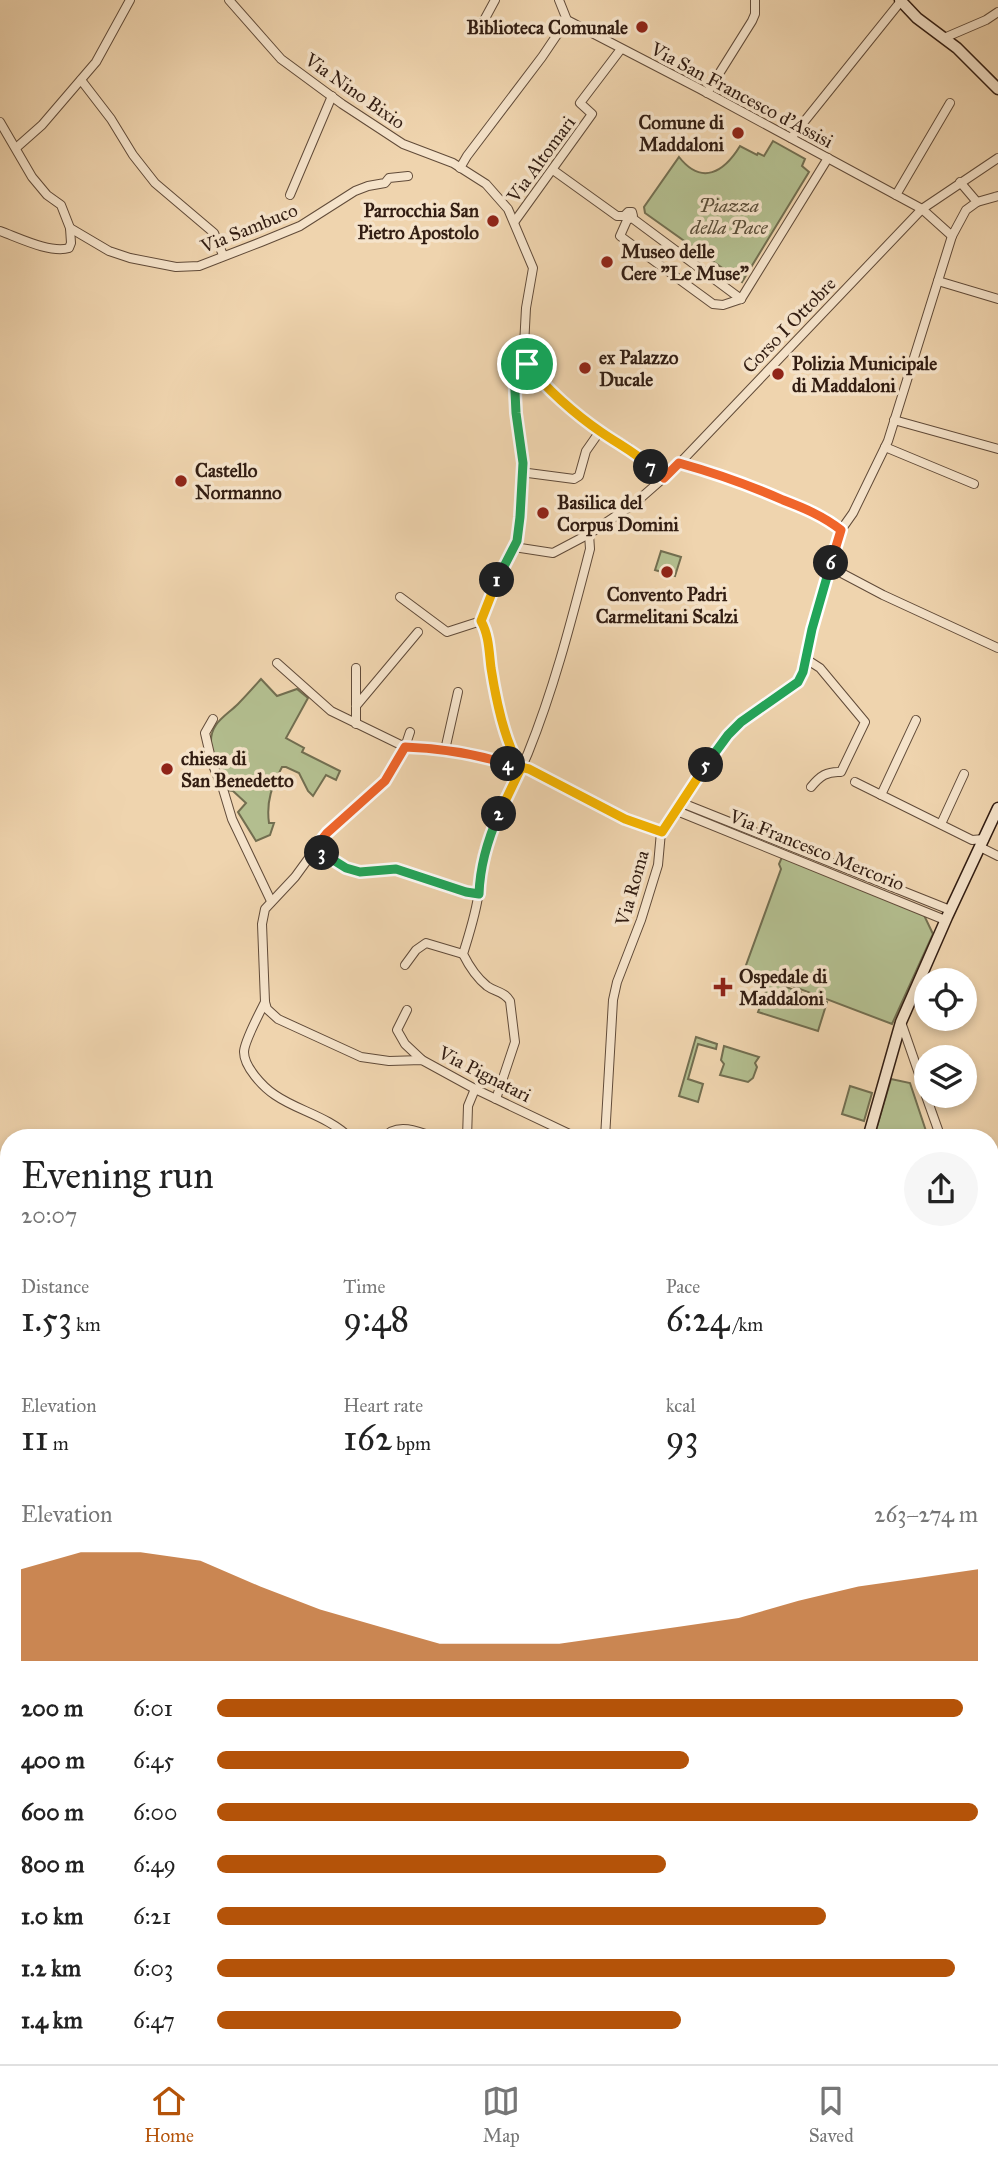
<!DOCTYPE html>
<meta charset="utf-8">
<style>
body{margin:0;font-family:"IM FELL Great Primer",serif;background:#f6f6f6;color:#222;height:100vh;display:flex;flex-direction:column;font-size:26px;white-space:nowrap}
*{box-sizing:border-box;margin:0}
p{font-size:23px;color:#767676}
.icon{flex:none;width:38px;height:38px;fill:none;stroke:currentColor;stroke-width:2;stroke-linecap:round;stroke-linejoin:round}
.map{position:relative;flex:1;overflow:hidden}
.drawer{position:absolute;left:0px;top:1129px;width:999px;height:936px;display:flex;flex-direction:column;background:#fff;border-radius:28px 28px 0 0;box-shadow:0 4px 10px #0003}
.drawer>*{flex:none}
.buttons{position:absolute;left:914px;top:968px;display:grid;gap:14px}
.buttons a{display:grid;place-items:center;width:63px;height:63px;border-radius:50%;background:#fff;box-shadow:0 4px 10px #0003;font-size:35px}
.pin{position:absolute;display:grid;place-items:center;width:60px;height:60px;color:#fff;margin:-30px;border:4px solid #fff;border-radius:50%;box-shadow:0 2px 7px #0007}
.km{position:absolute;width:35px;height:35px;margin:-18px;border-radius:50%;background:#222;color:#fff;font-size:19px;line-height:35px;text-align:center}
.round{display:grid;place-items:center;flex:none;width:74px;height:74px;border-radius:37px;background:#f6f6f6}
.overview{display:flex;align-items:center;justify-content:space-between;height:119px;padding:0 21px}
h1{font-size:38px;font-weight:600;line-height:52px}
.figures{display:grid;grid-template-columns:repeat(3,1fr);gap:10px;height:119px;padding:7px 21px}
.figures div{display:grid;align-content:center}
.figures b{font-size:35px;font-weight:600}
.figures small{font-size:19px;font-weight:400}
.figures p{font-size:19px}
.chart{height:196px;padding:14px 21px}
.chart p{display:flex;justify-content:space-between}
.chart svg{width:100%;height:126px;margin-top:7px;fill:#b45309;opacity:.7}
ul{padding:0 21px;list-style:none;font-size:23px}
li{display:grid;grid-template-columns:112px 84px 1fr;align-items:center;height:52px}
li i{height:18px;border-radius:9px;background:#b45309}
.menu{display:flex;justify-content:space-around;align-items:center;height:98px;border-top:2px solid #e0e0e0;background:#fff;font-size:19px;color:#767676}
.menu a{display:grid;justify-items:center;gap:4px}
.menu .on{color:#b45309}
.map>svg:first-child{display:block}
</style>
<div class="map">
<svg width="998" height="2064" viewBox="0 0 998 2064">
<rect width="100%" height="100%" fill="#efd4ae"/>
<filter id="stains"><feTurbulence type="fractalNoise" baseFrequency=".00286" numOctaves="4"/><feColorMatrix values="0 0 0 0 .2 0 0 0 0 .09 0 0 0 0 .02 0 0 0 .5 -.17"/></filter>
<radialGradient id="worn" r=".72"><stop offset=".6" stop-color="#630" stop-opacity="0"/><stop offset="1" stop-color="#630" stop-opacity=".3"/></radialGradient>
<g fill="#b3be8f" stroke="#726e50" stroke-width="2">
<path d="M773,141L805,159L802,166L809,172L742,282L645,213L644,207L679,157C702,186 724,172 740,146L757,155L758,153L764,156Z"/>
<polygon points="661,551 681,557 675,576 655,570"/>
<path d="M261,679L277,696L297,689L308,698L286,738L304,748L302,752L340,771L336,780L326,775L313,796L308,791L299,773L286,767H282C272,786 266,801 269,823H274L270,835L256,841L238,812L246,803L233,791L227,790C221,775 212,759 211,743C210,723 226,716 238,704C246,696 253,688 261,679Z"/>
<polygon points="782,857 923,913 933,934 892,1024 745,968 781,869 779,864"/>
<polygon points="770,981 827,1002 818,1031 758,1012"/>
<polygon points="696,1037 717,1044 716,1049 698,1044 688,1079 703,1084 698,1102 679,1096"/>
<polygon points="724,1046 759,1057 755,1063 757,1067 753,1078 748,1082 720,1075 724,1064 721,1060"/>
<polygon points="891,1079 910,1083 928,1137 874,1137"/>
<polygon points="850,1086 872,1093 864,1121 842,1114"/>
</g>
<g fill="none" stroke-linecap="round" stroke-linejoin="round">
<defs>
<polyline id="pedestrian" points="515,396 514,365 517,364 521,375 525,374 527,364"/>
<g id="minor">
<polyline points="229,0 281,59 342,104 403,144 453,163 486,184 508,209 533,268 526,308 524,346 527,364 540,381 593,426 629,448 664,478"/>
<polyline points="559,0 567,20 700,89 922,209 952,236 966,210 977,202 960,182"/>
<polyline points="482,24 495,0"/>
<polyline points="944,38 986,20 998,12"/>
<polyline points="81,80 111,119 133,155 155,183 214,233 223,255"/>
<polyline points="707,93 752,21 755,14 755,0"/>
<polyline points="0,122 32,177 47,195 61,205 70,228 109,251 130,258 176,267 199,266 261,242 300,226 355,191 368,186 385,183 389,178 408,176"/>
<polyline points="791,138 901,1"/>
<polyline points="16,148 42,125 96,62 130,0"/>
<polyline points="460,168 467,156 542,57 567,20"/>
<polyline points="553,170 617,216 624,216 628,212 632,212 633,216 629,219"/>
<polyline points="290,195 332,96"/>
<polyline points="896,195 950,103"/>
<polyline points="977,202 998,196"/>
<polyline points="628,218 620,236 713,304 723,305 741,299"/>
<polyline points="632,218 741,299"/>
<polyline points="515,221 592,114 580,103 621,49"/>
<path d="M0,231C17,237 51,254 69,248L71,243L70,228"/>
<polyline points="938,281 998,299"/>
<polyline points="741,299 828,158"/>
<path d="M515,396L523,463L520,517L517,541L493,587L481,621C489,635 489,652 491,668C496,700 504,742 521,768"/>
<polyline points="894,420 998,449"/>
<polyline points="885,447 974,484"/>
<polyline points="679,463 733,479 826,518 841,530"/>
<polyline points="522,474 528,473 574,479 579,476 586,451 600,431"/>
<polyline points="514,547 553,553 589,534 635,503 676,467 922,209 998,158"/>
<polyline points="830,567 883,595 998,648"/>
<polyline points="400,597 447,632 481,621"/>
<path d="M806,659L820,668L865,722L841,772C827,771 820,776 811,787"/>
<polyline points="277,663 331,711 405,747 429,748 461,753 529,769 625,819 661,832"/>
<polyline points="356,668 356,724"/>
<polyline points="356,706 418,632"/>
<polyline points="213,719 205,733 212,763 223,789 232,819 271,901"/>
<polyline points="410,732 405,747 385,781 327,833 295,877 265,909 262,924 265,1002 267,1009 278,1019 361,1057 389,1061 422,1060 475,1089 578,1138"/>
<polyline points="445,750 458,692"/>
<polyline points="855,782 972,840 984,839"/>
<polyline points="881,795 916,720"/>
<polyline points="682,803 950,910"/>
<polyline points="677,811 945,920"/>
<polyline points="941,824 964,774"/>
<polyline points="980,847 998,856"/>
<polyline points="315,848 330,860 360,872 395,869 466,892 479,894"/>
<polyline points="405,965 416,950 426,943 463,954"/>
<path d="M265,1002C260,1012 244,1042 244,1052C244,1067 263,1087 275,1095C298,1111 328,1116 350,1138"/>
<polyline points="407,1010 397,1030 405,1044 422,1060"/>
<polyline points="901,1022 926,1094"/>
<polyline points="926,1096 941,1138"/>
<path d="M496,1099L515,1042L510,1001C504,991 495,992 487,986C477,978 468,964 463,954C469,935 475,916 478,897C481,879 480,862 486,845C497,812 515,784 528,753C555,686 572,618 590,549L589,534"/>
<path d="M384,1138C396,1121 421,1132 436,1138"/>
<polyline points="467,1138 468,1106 475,1089"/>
<polyline points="605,1138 613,1000 617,982 641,920 658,865 661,832 728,735 741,722 798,682 803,672 812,629 841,530 853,513 888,441 952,236"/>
<polyline points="990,1309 998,1342"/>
<polyline points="813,2056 831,2064"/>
</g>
<g id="secondary">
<polyline points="900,0 917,18 957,48 998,89"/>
<polyline points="868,1138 901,1022 947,917 998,808"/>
<polyline points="593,2064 595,2056"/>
</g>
</defs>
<use href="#pedestrian" stroke="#614b39" stroke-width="9"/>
<use href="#minor" stroke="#614b39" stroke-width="10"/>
<use href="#secondary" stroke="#321d12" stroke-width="13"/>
<use href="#pedestrian" stroke="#f5e3ca" stroke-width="6"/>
<use href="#minor" stroke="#f5e3ca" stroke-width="8"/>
<use href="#secondary" stroke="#f5e3ca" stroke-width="10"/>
</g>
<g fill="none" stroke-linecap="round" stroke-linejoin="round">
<defs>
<polyline id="split-1" points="497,580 517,541 520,517 523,463 516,413 514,371 514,365 517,364 522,375 526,374 527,364"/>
<path id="split-2" d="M497,580L481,621C489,635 489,652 491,668C496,700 504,742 521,768L499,814"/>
<path id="split-3" d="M322,853L346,868L360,872L396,869L466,892L479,894C480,865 487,841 499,814"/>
<path id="split-4" d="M322,853L315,848L327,833L385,781L405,747C440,748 475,754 508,764"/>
<polyline id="split-5" points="508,764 529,769 625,819 662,832 706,765"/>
<polyline id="split-6" points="706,765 728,735 741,722 798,682 803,672 812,629 831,563"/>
<path id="split-7" d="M651,467L664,478L679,463C715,473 749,485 783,500C804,508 823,516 841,530L831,563"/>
<path id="split-8" d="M527,364C545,388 576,415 601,432C618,444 635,452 651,467"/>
</defs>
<use href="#split-1" stroke="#fff" stroke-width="14"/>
<use href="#split-2" stroke="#fff" stroke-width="14"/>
<use href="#split-3" stroke="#fff" stroke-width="14"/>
<use href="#split-4" stroke="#fff" stroke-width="14"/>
<use href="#split-5" stroke="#fff" stroke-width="14"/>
<use href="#split-6" stroke="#fff" stroke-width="14"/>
<use href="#split-7" stroke="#fff" stroke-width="14"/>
<use href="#split-8" stroke="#fff" stroke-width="14"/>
<use href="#split-1" stroke="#22a559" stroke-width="9"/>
<use href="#split-2" stroke="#f5b400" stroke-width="9"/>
<use href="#split-3" stroke="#22a559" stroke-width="9"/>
<use href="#split-4" stroke="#f0652b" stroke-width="9"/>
<use href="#split-5" stroke="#f5b400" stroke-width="9"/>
<use href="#split-6" stroke="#22a559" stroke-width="9"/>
<use href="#split-7" stroke="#f0652b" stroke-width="9"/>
<use href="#split-8" stroke="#f5b400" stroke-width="9"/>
</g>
<g fill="#8f2418" stroke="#f5e3ca" stroke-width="2.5">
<circle cx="642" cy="27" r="7"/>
<circle cx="738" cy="133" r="7"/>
<circle cx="493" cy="221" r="7"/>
<circle cx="607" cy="262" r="7"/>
<circle cx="585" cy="368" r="7"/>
<circle cx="778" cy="374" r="7"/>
<circle cx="181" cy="481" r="7"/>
<circle cx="543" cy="513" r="7"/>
<circle cx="667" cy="572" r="7"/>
<circle cx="167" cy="769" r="7"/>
<path d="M719.5 976.5h7v7h7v7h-7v7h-7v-7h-7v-7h7z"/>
</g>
<g text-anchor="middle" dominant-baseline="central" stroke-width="7" stroke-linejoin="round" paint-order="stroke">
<g font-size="19" font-weight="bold" fill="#321d12" stroke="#f5e3ca" text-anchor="start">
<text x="628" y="27" text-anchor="end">Biblioteca Comunale</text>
<text x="724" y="122" text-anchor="end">Comune di<tspan x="724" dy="22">Maddaloni</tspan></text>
<text x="479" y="210" text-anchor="end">Parrocchia San<tspan x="479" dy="22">Pietro Apostolo</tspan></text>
<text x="621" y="251">Museo delle<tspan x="621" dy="22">Cere "Le Muse"</tspan></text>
<text x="599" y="357">ex Palazzo<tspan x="599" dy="22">Ducale</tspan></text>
<text x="792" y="363">Polizia Municipale<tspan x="792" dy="22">di Maddaloni</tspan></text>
<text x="195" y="470">Castello<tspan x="195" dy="22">Normanno</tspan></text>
<text x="557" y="502">Basilica del<tspan x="557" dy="22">Corpus Domini</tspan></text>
<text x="667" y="594" text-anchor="middle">Convento Padri<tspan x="667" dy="22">Carmelitani Scalzi</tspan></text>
<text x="181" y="758">chiesa di<tspan x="181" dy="22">San Benedetto</tspan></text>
<text x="739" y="976">Ospedale di<tspan x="739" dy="22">Maddaloni</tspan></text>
</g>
<g font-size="19" fill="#321d12" stroke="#f5e3ca">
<text transform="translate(355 91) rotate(35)">Via Nino Bixio</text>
<text transform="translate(742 95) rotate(28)">Via San Francesco d'Assisi</text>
<text transform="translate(541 159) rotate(-54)">Via Altomari</text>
<text transform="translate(249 228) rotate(-22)">Via Sambuco</text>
<text transform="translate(789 325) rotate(-46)">Corso I Ottobre</text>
<text transform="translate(817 850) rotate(22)">Via Francesco Mercorio</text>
<text transform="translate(632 888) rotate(-74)">Via Roma</text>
<text transform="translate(485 1074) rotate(27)">Via Pignatari</text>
</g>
<g font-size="19" font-style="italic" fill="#594d38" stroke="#f5e3ca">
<text x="729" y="205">Piazza<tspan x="729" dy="22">della Pace</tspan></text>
</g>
</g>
<rect width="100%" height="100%" filter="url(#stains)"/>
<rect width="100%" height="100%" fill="url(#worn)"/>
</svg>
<div class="buttons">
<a><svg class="icon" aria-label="locate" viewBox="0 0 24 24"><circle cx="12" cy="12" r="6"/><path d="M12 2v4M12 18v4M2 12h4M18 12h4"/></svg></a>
<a><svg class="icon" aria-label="layers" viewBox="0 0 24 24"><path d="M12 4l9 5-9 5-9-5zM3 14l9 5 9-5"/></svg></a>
</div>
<div class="pin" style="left:527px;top:364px;background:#1e9e55"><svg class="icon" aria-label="arrive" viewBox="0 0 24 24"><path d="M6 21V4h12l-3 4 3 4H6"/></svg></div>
<b class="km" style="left:497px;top:580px">1</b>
<b class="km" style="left:499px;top:814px">2</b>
<b class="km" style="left:322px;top:853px">3</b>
<b class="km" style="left:508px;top:764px">4</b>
<b class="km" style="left:706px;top:765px">5</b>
<b class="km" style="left:831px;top:563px">6</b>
<b class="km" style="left:651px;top:467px">7</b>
<section class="drawer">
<div class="overview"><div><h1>Evening run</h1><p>20:07</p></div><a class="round"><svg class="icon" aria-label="share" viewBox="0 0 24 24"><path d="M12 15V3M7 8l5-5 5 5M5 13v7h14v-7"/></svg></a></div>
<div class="figures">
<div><p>Distance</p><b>1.53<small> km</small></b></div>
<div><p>Time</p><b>9:48</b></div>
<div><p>Pace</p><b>6:24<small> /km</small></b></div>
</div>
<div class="figures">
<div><p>Elevation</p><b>11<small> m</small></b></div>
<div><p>Heart rate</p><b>162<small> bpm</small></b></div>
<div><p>kcal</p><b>93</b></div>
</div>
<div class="chart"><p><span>Elevation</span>263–274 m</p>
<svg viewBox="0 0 160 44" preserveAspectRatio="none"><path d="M0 44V12L10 6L20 6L30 9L40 18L50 26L60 32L70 38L80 38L90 38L100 35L110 32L120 29L130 23L140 18L150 15L160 12V44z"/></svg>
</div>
<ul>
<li><b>200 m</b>6:01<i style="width:98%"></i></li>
<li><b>400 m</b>6:45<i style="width:62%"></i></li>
<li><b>600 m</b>6:00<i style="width:100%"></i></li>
<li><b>800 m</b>6:49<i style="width:59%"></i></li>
<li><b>1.0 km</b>6:21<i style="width:80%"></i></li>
<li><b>1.2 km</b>6:03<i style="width:97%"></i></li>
<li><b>1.4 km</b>6:47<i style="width:61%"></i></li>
</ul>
</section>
</div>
<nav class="menu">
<a class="on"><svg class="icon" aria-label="home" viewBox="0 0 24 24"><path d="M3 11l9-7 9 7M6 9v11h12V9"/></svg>Home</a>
<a><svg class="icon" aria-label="map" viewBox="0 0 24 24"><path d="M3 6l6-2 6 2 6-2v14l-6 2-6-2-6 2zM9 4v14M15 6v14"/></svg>Map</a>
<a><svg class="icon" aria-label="saved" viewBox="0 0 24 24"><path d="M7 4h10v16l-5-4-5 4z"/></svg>Saved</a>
</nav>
